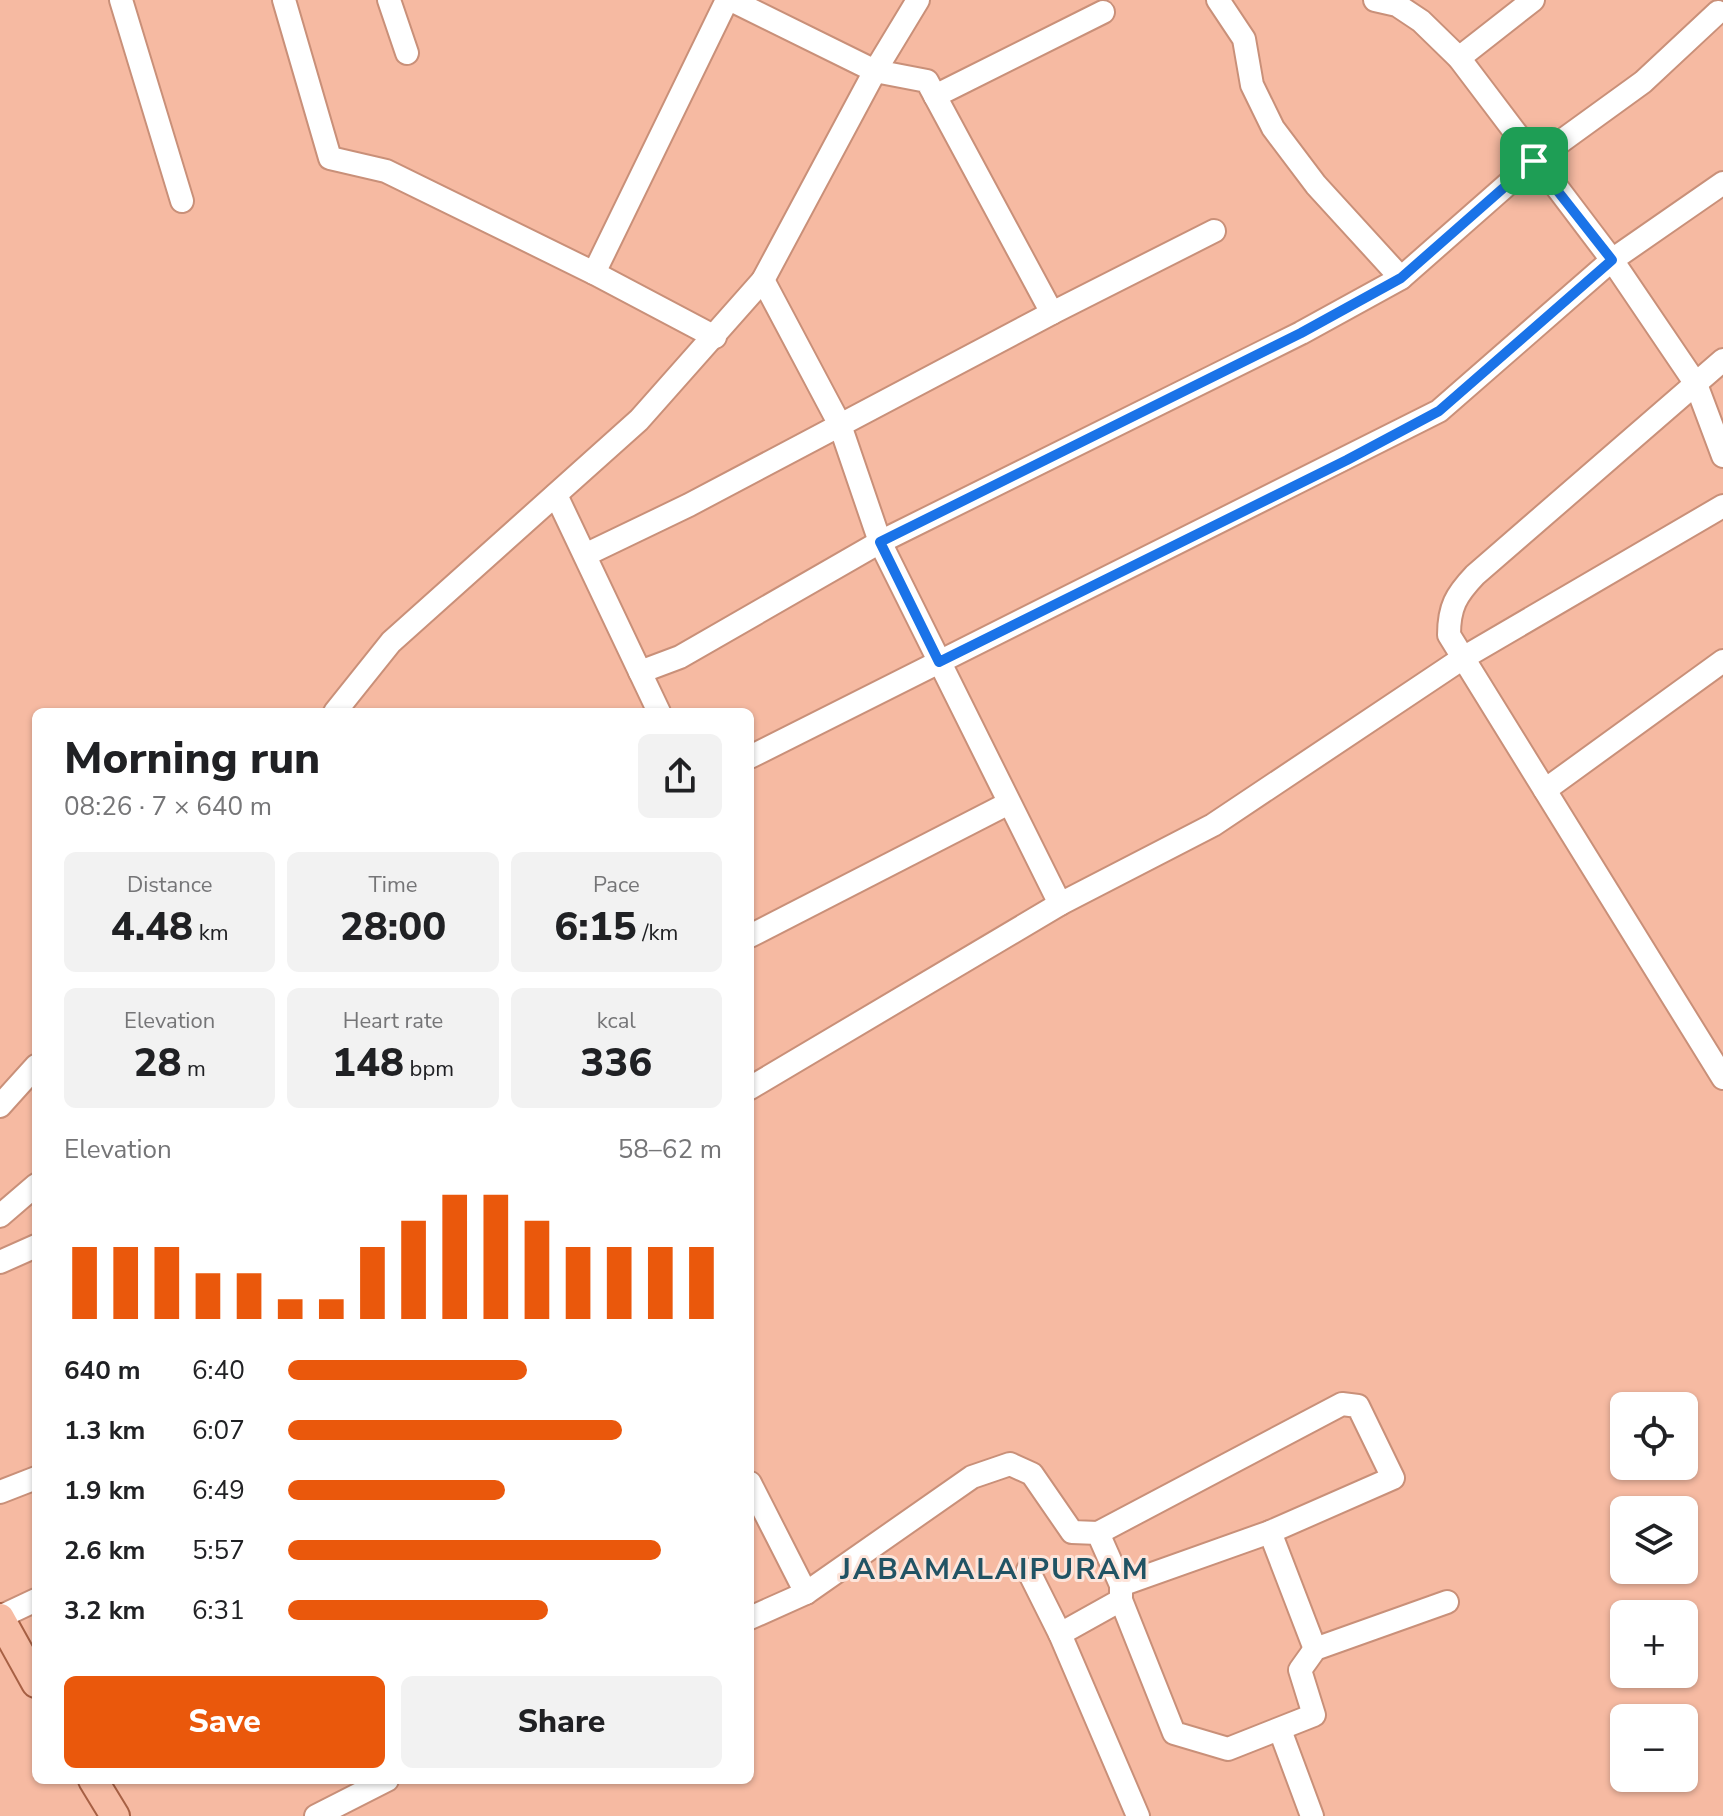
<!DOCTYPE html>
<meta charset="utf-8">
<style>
body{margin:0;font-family:"Nunito Sans",sans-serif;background:#f2f2f2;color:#202124;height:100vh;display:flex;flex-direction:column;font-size:30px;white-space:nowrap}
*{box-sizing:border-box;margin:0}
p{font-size:26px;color:#757577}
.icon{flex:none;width:44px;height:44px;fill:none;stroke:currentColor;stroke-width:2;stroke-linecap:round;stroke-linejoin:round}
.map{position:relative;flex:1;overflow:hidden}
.details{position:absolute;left:32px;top:708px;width:722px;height:1076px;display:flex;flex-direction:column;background:#fff;border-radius:12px;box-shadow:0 2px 6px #0004}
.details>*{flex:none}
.controls{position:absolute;left:1610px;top:1392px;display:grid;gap:16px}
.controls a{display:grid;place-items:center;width:88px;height:88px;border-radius:12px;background:#fff;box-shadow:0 2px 6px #0004;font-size:40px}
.pin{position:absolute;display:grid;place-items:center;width:68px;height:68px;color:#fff;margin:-34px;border-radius:16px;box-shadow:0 4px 12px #0006}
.round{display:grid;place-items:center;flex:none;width:84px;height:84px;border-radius:12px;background:#f2f2f2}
.headline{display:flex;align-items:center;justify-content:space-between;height:136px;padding:0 32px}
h1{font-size:44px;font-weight:800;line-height:60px}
.stats{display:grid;grid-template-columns:repeat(3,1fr);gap:12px;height:136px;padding:8px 32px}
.stats div{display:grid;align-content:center;border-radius:12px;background:#f2f2f2;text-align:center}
.stats b{font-size:40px;font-weight:800}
.stats small{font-size:22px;font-weight:400}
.stats p{font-size:22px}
.chart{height:224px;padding:16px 32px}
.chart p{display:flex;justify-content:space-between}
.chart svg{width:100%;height:144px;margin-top:8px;stroke:#ea580c;stroke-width:6}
.primary-button{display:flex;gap:16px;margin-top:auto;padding:16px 32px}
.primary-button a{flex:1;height:92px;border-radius:12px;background:#ea580c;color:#fff;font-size:32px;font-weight:800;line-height:92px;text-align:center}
.primary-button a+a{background:#f2f2f2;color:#202124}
ul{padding:0 32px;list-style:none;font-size:26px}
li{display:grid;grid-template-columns:128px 96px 1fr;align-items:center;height:60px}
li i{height:20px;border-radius:10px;background:#ea580c}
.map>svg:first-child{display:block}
</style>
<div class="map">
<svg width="1723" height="1816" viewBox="0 0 1723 1816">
<rect width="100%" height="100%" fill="#f6baa2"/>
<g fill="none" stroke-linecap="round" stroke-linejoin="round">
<defs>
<g id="minor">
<polyline points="121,0 182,201"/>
<polyline points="284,0 330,158 386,171 594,273 715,337"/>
<polyline points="389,0 407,53"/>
<polyline points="1218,0 1244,39 1252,85 1273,128 1316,185 1401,278"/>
<polyline points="1375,0 1397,5 1421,21 1459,58 1612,260 1696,384 1723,456"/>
<polyline points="1459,58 1533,0"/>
<polyline points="935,96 1103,12"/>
<polyline points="594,273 727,0"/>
<polyline points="763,280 840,425 880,542 1060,904"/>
<polyline points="1052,313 1214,231"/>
<path d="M1723,360L1475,575C1456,595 1449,607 1449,635L1723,1078"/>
<polyline points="556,495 659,712"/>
<polyline points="585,555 689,505 1052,313 927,81 875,71 731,0"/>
<polyline points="640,672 680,657 880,542 1301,333 1401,278 1534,161 1643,82 1718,12"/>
<polyline points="335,712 391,642 639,420 763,280 875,71 918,0"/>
<polyline points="750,757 1439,411 1612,260 1723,183"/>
<polyline points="1545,790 1723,661"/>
<polyline points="750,936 1009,803"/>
<polyline points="750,1088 1060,904 1213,825 1463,658 1723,506"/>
<polyline points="0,1106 36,1066"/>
<polyline points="0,1216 36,1185"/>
<polyline points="0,1262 36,1246"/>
<polyline points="750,1483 806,1593"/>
<polyline points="0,1492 36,1478"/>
<polyline points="1270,1532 1315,1649"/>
<polyline points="1098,1533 1342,1404 1358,1406 1393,1478 1270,1532 1121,1585 1121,1600 1060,1634 1138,1816"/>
<polyline points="1028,1570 1060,1634"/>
<polyline points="1121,1600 1174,1733 1228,1749 1314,1715 1300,1670 1315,1649 1447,1602"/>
<polyline points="0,1617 36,1600"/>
<polyline points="750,1618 806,1593 972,1477 1010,1464 1032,1474 1072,1532 1098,1533 1121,1585"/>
<polyline points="1280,1730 1312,1816"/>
<polyline points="316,1816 387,1780"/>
</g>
<g id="major">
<polyline points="0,1618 36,1683"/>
<polyline points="93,1780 115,1816"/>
</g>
</defs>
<use href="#minor" stroke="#c99079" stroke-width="26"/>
<use href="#major" stroke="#a76044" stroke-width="32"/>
<use href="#minor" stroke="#fff" stroke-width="22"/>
<use href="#major" stroke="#f7bca4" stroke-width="28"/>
</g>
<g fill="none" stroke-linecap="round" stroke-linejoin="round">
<defs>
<polygon id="route" points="1534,161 1612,260 1439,411 1347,460 939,662 880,542 1301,333 1401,278"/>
</defs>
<use href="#route" stroke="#fff" stroke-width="16"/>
<use href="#route" stroke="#1a73e8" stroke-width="10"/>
</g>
<g text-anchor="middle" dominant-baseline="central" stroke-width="6" stroke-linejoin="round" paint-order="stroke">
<g font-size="30" font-weight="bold" letter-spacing="2" fill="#215364" stroke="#fde4da">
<text x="995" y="1569">JABAMALAIPURAM</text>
</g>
</g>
</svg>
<div class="controls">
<a><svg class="icon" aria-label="locate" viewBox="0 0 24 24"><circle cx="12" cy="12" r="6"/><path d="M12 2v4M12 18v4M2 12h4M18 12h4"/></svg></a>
<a><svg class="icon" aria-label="layers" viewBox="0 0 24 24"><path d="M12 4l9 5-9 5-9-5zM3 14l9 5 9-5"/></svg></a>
<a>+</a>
<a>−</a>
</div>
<div class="pin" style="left:1534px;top:161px;background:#1e9e55"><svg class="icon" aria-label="arrive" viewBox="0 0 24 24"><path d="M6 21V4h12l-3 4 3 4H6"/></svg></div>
<section class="details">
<div class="headline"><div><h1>Morning run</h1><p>08:26 · 7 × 640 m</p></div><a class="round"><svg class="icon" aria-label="share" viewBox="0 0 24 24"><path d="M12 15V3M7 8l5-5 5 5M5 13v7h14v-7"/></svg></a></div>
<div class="stats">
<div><p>Distance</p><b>4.48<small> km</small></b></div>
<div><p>Time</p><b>28:00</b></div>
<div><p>Pace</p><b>6:15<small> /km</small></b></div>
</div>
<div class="stats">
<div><p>Elevation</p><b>28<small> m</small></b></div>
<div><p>Heart rate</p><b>148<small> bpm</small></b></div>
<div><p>kcal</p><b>336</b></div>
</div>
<div class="chart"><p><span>Elevation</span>58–62 m</p>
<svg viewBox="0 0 160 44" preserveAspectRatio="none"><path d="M5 44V22M15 44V22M25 44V22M35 44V30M45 44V30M55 44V38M65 44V38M75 44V22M85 44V14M95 44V6M105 44V6M115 44V14M125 44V22M135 44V22M145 44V22M155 44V22"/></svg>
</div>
<ul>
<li><b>640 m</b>6:40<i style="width:55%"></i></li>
<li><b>1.3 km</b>6:07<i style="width:77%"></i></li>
<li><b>1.9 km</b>6:49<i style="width:50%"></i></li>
<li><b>2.6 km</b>5:57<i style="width:86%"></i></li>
<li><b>3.2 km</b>6:31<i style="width:60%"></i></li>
</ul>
<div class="primary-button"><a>Save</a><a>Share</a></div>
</section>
</div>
